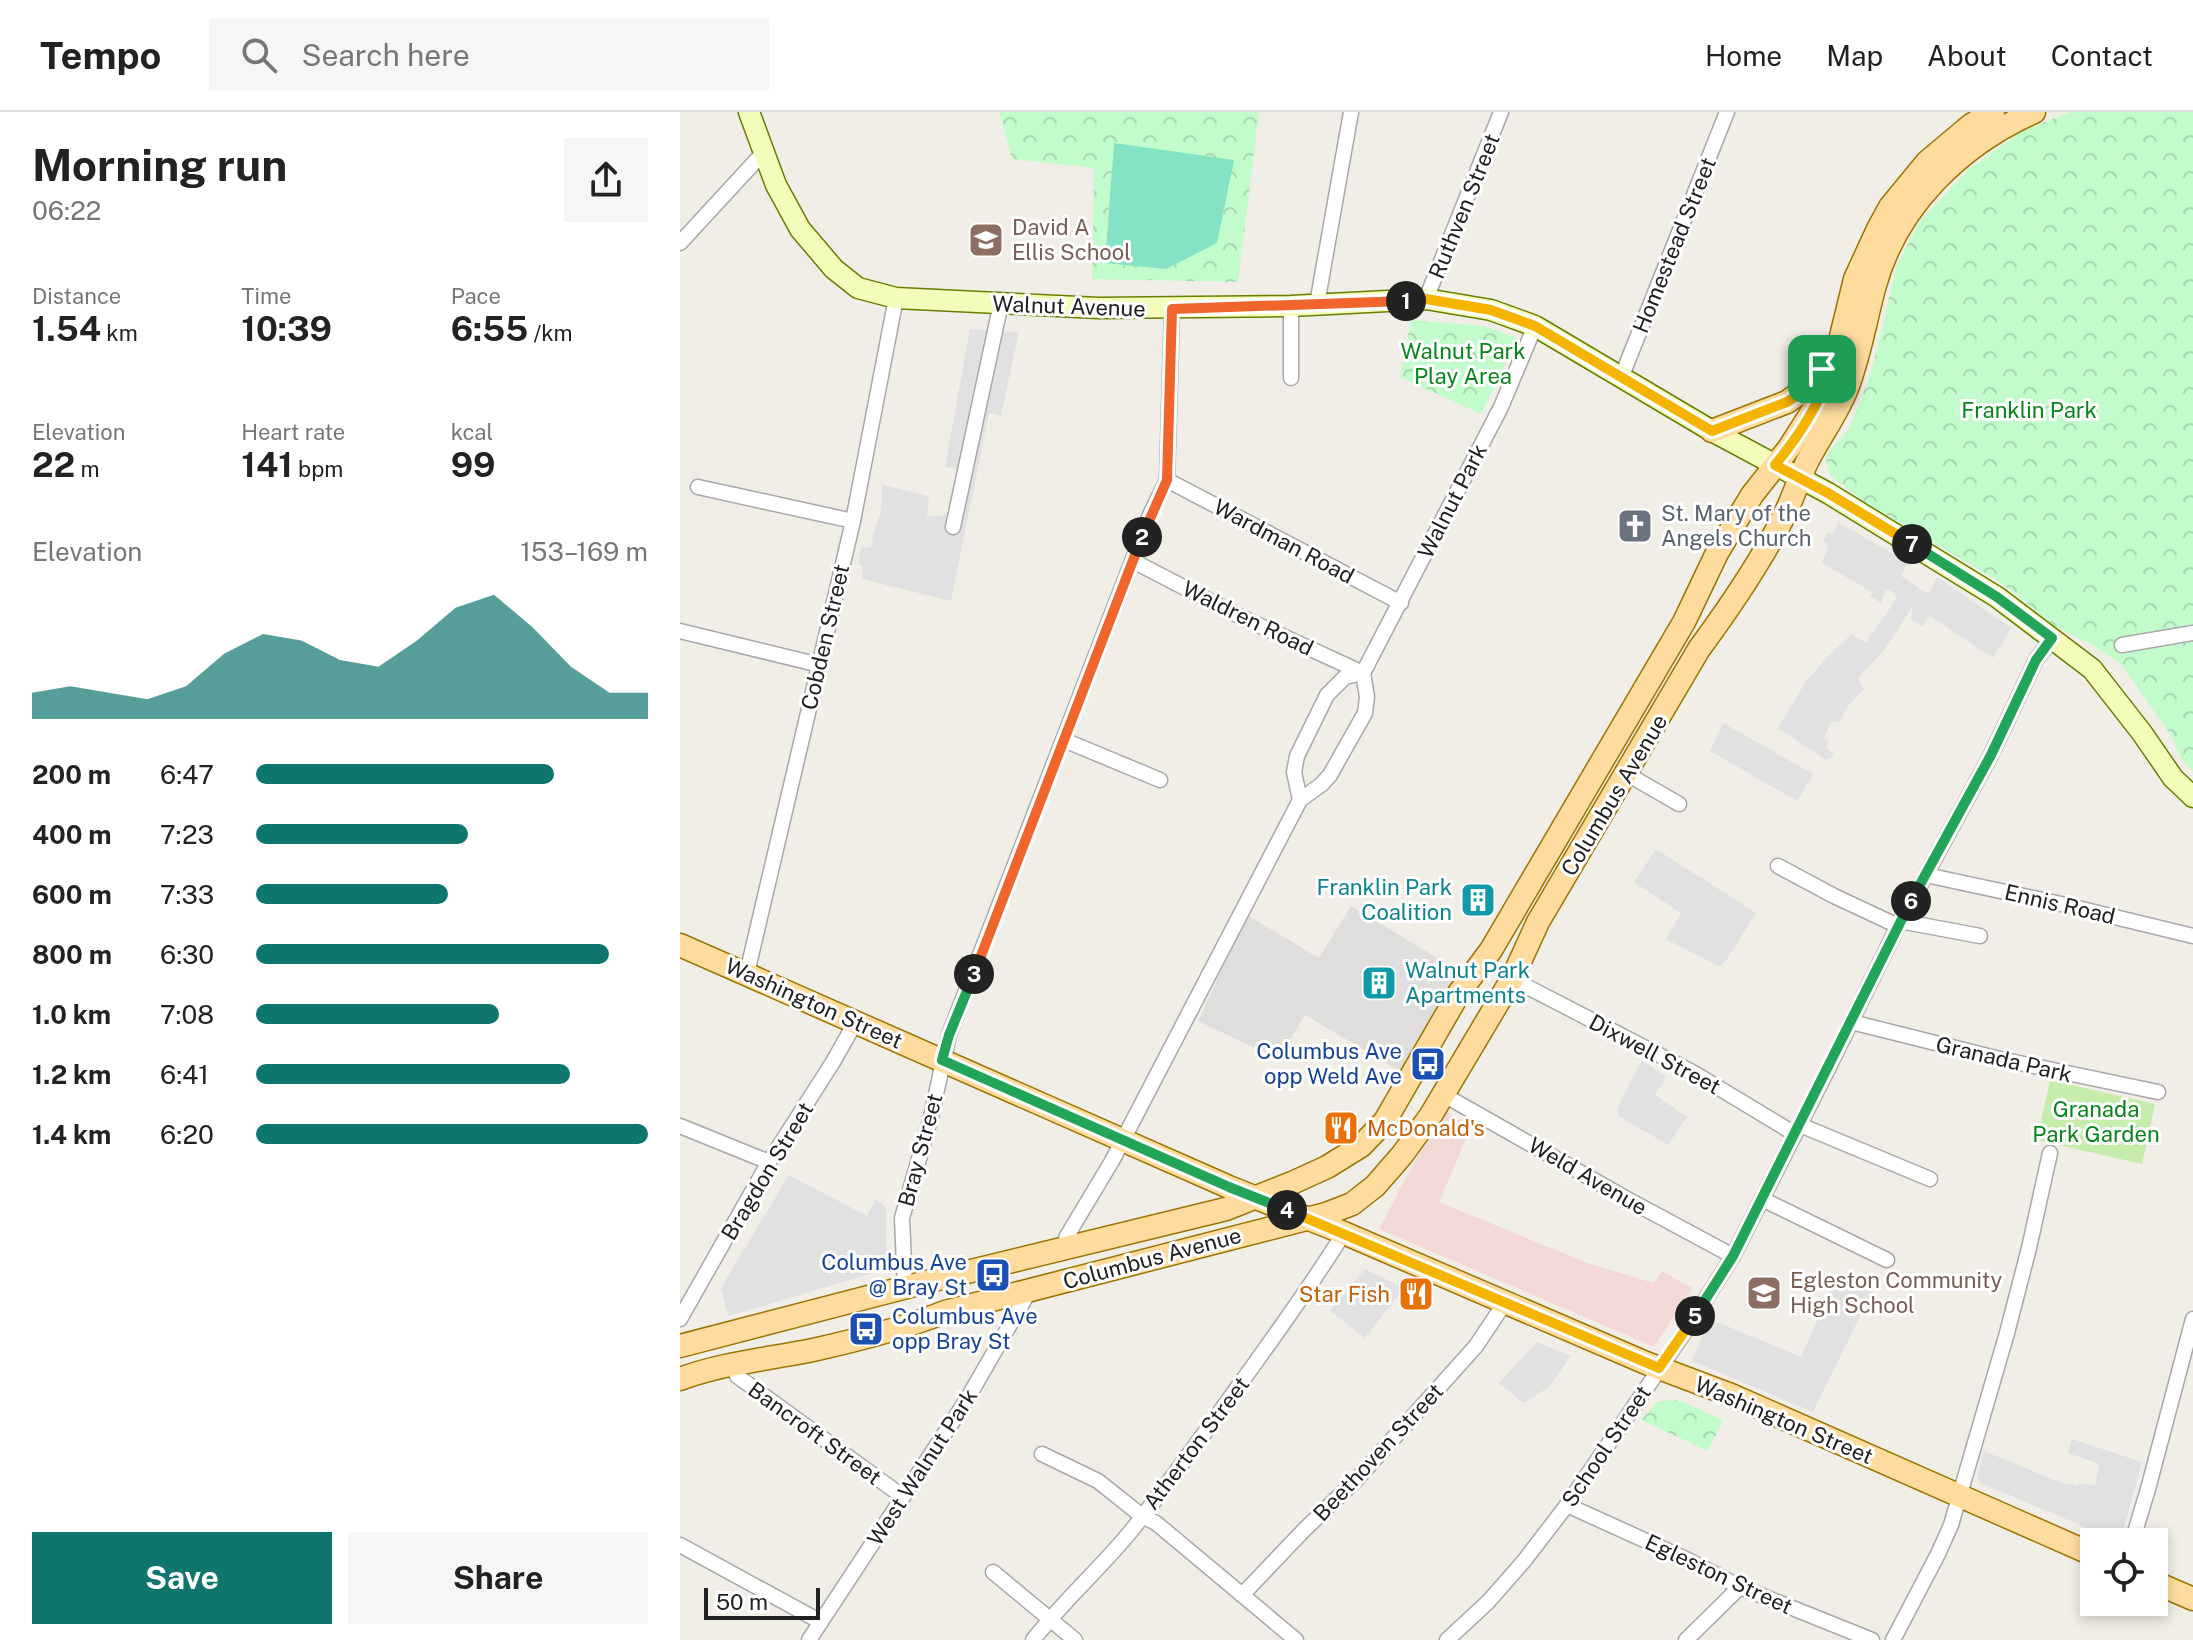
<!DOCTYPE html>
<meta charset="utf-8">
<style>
body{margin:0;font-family:"Public Sans",sans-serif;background:#f6f6f6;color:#222;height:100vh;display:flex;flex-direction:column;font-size:30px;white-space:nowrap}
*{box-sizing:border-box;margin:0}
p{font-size:26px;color:#767676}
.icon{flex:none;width:44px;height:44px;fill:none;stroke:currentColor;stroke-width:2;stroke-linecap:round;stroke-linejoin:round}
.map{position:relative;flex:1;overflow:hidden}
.side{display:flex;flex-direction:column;background:#fff;width:680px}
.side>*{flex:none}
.controls{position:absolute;left:1400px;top:1416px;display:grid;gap:16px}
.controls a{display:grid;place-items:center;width:88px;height:88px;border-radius:0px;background:#fff;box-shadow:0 4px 12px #0003;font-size:40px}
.scale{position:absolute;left:24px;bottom:20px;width:116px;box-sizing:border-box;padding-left:8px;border:4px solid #212121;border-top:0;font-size:22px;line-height:28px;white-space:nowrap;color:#212121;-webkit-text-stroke:6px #fff;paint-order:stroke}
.pin{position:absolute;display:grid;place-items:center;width:68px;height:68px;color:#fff;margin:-34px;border-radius:16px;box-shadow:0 4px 12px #0006}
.km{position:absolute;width:40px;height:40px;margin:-20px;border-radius:50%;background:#222;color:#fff;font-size:22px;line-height:40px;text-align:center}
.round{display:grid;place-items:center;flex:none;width:84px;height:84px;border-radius:0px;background:#f6f6f6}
.headline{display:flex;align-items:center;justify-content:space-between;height:136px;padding:0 32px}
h1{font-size:44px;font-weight:700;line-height:60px}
.metrics{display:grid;grid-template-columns:repeat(3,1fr);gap:12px;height:136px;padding:8px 32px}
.metrics div{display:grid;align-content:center}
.metrics b{font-size:34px;font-weight:700}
.metrics small{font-size:22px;font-weight:400}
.metrics p{font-size:22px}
.chart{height:224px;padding:16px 32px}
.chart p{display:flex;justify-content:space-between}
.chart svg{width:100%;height:144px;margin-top:8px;fill:#0f766e;opacity:.7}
.primary-button{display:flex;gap:16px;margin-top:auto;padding:16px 32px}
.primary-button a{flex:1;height:92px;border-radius:0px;background:#0f766e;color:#fff;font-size:32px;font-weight:700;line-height:92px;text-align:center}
.primary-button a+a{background:#f6f6f6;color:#222}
ul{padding:0 32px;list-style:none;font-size:26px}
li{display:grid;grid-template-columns:128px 96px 1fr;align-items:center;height:60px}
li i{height:20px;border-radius:10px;background:#0f766e}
header{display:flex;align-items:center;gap:48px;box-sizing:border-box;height:112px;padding:0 40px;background:#fff;border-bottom:2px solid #e0e0e0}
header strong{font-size:38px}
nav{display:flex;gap:44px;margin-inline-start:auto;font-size:28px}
.search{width:560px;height:72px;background:#f6f6f6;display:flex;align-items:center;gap:20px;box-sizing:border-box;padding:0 28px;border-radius:0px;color:#767676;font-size:30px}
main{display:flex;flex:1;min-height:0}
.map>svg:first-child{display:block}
</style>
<header>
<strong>Tempo</strong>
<div class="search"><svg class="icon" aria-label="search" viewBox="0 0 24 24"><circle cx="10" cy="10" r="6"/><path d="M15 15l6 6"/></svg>Search here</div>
<nav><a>Home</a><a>Map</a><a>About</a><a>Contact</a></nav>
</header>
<main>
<section class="side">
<div class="headline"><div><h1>Morning run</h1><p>06:22</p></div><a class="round"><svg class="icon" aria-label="share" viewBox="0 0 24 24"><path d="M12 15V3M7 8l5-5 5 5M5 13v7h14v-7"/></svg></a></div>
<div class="metrics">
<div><p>Distance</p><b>1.54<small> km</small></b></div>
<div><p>Time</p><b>10:39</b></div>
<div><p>Pace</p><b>6:55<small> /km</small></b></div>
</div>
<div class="metrics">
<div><p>Elevation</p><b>22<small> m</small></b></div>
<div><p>Heart rate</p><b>141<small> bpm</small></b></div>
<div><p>kcal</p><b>99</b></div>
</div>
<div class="chart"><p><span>Elevation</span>153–169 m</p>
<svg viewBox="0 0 160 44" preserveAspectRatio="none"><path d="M0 44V36L10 34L20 36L30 38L40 34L50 24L60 18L70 20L80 26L90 28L100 20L110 10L120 6L130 16L140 28L150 36L160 36V44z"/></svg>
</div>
<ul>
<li><b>200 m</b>6:47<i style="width:76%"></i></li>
<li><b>400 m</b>7:23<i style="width:54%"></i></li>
<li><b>600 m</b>7:33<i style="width:49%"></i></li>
<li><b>800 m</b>6:30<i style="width:90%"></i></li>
<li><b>1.0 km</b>7:08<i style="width:62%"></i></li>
<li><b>1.2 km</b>6:41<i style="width:80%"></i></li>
<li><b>1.4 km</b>6:20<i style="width:100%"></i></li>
</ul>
<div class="primary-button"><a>Save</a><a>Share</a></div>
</section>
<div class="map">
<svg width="1513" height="1528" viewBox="0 0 1513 1528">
<defs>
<pattern id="park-crowns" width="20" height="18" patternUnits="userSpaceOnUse" patternTransform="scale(2)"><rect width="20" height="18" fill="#c3fccc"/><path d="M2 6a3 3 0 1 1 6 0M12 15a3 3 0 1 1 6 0" fill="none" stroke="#a7d8af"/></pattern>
</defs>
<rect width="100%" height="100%" fill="#f1eee7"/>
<polygon fill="#dfdedd" points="671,794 779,859 721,960 625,903 598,947 518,909 567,803 639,846"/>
<polygon fill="#f2d9d6" points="763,997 791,1015 759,1090 910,1152 974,1171 982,1159 1012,1176 974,1235 699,1117"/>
<g fill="url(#park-crowns)">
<polygon points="319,0 579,0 558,170 412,167 414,56 332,47"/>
<polygon points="1390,0 1513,0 1513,660 1500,645 1493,626 1440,551 1412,533 1375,514 1323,472 1183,389 1150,363 1145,345 1168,318 1181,288 1194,249 1217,153 1240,109 1290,56 1342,19"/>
<polygon points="731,208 804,214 838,226 801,302 720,265"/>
<polygon points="993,1288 1003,1290 1043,1308 1028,1339 961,1308 977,1290"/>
</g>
<polygon fill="#c7edac" points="1370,968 1475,992 1462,1052 1357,1028"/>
<polygon fill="#83e3c4" points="434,31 554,48 537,131 486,157 425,151"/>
<g fill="#e1e1e1">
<polygon points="290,217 339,220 321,304 309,301 271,489 182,467 183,454 178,452 181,436 191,435 194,419 201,399 202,373 249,384 247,404 261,404 271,398 279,356 265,355"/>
<polygon points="1159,411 1228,450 1221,464 1243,479 1249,481 1257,465 1331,516 1313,546 1250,504 1242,514 1231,507 1233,494 1205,537 1178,566 1184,577 1168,594 1159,610 1151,610 1144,626 1149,629 1146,635 1154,642 1152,645 1146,648 1098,616 1125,571 1147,545 1172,522 1186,531 1217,486 1214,481 1206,477 1201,491 1190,484 1192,480 1142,451 1148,434 1143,428 1148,421 1152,422"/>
<polygon points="1043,611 1133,662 1117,689 1030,639"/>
<polygon points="976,737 1076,801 1045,850 1038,854 986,827 1001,801 954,770"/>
<polygon points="962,948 986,965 975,983 1007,1005 988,1033 939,1004 937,997"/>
<polygon points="109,1063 187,1104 196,1087 206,1096 207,1157 48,1204 41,1176"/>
<polygon points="685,1157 724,1176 685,1226 650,1199"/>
<polygon points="1156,1167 1192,1180 1133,1300 1012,1249 1030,1207 1121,1245"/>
<polygon points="857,1230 891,1244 869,1275 843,1291 819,1271"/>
<polygon points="1392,1327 1462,1350 1440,1430 1301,1371 1297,1364 1304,1339 1382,1371 1398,1374 1399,1371 1415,1374 1419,1352 1388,1341"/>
</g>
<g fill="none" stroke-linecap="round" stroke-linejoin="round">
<defs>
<g id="street">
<polyline points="0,131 83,41"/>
<polyline points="746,187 821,0"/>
<polyline points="637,192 671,0"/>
<polyline points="611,194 611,266"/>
<polyline points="941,266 1047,0"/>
<polyline points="487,368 721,491"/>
<polyline points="18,375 173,409"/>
<polyline points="273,415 321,191"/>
<polyline points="453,449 561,505 683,561"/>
<polyline points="0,519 140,553"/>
<polyline points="1442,533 1513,521"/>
<polyline points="384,628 480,668"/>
<polyline points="947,662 999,692"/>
<polyline points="620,688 614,660 617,644 647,583 665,565 683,561"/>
<polyline points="1098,754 1154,784 1218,814"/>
<polyline points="1246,763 1381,792 1513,824"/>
<polyline points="1220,809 1300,824"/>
<polyline points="67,861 173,409 216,186"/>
<polyline points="832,867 1014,961 1115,1022"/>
<polyline points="1171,910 1320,947 1478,980"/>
<polyline points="764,983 947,1087 1053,1144"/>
<polyline points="1120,1013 1250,1067"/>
<polyline points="0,1014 89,1050"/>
<polyline points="1082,1087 1207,1148"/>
<polyline points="383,1136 387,1124 432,1049 620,688 642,672 650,663 685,601 687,585 683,561 821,295 855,214"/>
<polyline points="225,1176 222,1106 251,1005 269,923 470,403 487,368 492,197"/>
<polyline points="0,1207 89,1050 153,950 175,911"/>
<polyline points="54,1252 57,1264 222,1384"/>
<polyline points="362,1342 418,1369 462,1404 476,1411 616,1528"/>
<polyline points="887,1393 1008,1448 1060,1475 1192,1528"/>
<polyline points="1452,1430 1468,1377 1513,1207"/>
<polyline points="0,1433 141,1510"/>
<polyline points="313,1460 395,1528"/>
<polyline points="562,1483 625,1417 676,1368 796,1234 826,1189"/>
<polyline points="129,1528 286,1289 350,1178"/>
<path d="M353,1528C383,1489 420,1457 451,1419C483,1379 512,1338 542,1297C584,1239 626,1181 664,1121"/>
<polyline points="767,1528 808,1490 844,1449 887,1393 1006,1218 1053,1144 1149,955 1218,814 1311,643 1356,548 1372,526"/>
<polyline points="1006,1528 1060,1475"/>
<polyline points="1213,1528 1258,1442 1271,1413 1327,1221 1349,1136 1370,1041"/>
</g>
<polyline id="secondary" points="69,0 96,73 120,117 154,157 178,176 216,186 419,196 611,194 746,187 811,198 855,214 1032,319 1148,381 1317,485 1412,557 1462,621 1493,666 1513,685"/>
<g id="primary">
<polyline points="1032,319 1107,290 1128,275 1146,251"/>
<polyline points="0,833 549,1075 664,1121 966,1251 1051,1283 1414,1443"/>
<polyline points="0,1234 254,1168 546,1097 612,1071 647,1055 681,1034 705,1009 779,881 811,838 1004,510 1037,441 1072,383 1109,336 1132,300 1154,253 1175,167 1198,117 1210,95 1247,50 1291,13 1313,0"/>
<path d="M0,1267C43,1251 89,1247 133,1238C178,1228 222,1217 265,1200L646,1102L672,1092L695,1074L722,1043L751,1003L832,867L858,810L1019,537C1050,495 1080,451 1104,404C1113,386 1119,366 1128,348C1140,325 1156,303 1166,279C1180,244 1185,209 1195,173C1217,94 1280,33 1354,0"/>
<polyline points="1474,1470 1513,1487"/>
</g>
</defs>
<use href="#street" stroke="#a8a8a8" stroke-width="17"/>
<use href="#secondary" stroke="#687e01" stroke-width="23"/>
<use href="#primary" stroke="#9d7400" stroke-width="25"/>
<use href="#street" stroke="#fff" stroke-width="14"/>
<use href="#secondary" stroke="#f4fcba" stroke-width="20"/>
<use href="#primary" stroke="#ffdc9e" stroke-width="22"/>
</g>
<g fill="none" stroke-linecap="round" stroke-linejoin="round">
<defs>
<polyline id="split-1" points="726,189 746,187 811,198 855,214 1032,319 1107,290 1122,280 1142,257"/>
<polyline id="split-2" points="462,425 487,368 492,197 726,189"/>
<polyline id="split-3" points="294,862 462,425"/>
<polyline id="split-4" points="294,862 269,923 262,948 549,1075 607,1098"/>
<polyline id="split-5" points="607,1098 979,1256 1015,1204"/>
<polyline id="split-6" points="1015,1204 1053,1144 1231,789"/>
<polyline id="split-7" points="1231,789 1311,643 1356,548 1372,526 1317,485 1232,432"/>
<path id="split-8" d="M1142,257L1159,235C1147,279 1124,318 1095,353L1148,381L1232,432"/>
</defs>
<use href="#split-1" stroke="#fff" stroke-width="16"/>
<use href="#split-2" stroke="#fff" stroke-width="16"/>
<use href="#split-3" stroke="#fff" stroke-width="16"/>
<use href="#split-4" stroke="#fff" stroke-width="16"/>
<use href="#split-5" stroke="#fff" stroke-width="16"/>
<use href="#split-6" stroke="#fff" stroke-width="16"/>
<use href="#split-7" stroke="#fff" stroke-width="16"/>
<use href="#split-8" stroke="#fff" stroke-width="16"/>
<use href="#split-1" stroke="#f5b400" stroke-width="10"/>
<use href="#split-2" stroke="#f0652b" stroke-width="10"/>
<use href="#split-3" stroke="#f0652b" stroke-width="10"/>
<use href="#split-4" stroke="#22a559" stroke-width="10"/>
<use href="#split-5" stroke="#f5b400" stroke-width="10"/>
<use href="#split-6" stroke="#22a559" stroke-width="10"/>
<use href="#split-7" stroke="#22a559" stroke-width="10"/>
<use href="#split-8" stroke="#f5b400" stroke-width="10"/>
</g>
<defs>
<symbol id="school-square" viewBox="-11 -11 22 22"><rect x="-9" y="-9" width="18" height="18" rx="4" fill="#8d6e63" stroke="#fff"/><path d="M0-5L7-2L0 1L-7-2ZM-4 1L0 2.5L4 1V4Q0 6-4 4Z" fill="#fff"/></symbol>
<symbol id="church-square" viewBox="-11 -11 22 22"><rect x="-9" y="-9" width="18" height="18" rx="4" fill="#6b7280" stroke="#fff"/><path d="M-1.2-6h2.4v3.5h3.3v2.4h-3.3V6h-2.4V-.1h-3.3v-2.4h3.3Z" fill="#fff"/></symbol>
<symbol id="building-square" viewBox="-11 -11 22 22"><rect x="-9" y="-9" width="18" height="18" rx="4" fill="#0f9aa8" stroke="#fff"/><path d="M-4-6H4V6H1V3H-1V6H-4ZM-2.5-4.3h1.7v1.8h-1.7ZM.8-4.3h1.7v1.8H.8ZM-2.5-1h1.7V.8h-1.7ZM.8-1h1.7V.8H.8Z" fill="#fff"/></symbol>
<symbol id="bus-square" viewBox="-11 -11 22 22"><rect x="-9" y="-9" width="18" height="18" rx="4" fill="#1a4fb4" stroke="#fff"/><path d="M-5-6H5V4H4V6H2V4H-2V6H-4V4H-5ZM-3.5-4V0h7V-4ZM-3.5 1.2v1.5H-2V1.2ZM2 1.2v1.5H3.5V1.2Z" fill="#fff"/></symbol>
<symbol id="restaurant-square" viewBox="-11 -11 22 22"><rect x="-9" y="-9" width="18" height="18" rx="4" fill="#e8710a" stroke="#fff"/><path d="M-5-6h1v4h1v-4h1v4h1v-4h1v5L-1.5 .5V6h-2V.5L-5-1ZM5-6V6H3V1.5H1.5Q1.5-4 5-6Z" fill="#fff"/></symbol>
</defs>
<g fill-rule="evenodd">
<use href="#school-square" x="286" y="108" width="40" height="40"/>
<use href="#church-square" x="935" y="394" width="40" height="40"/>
<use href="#building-square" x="778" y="768" width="40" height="40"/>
<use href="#building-square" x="679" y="851" width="40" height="40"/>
<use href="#bus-square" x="728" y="932" width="40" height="40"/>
<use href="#restaurant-square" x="641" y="996" width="40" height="40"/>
<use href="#bus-square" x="293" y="1143" width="40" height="40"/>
<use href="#school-square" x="1064" y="1161" width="40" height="40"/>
<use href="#restaurant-square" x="716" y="1162" width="40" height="40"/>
<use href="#bus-square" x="166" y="1197" width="40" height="40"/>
</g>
<g text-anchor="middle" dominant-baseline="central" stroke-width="6" stroke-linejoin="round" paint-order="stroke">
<g font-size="22" fill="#212121" stroke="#fff">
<text transform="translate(784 94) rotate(-68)">Ruthven Street</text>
<text transform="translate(994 133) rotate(-68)">Homestead Street</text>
<text transform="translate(389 194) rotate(2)">Walnut Avenue</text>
<text transform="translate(772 389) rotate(-63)">Walnut Park</text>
<text transform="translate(604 429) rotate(28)">Wardman Road</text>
<text transform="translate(568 506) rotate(26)">Waldren Road</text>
<text transform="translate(145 525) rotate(-77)">Cobden Street</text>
<text transform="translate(934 683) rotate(-59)">Columbus Avenue</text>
<text transform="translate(1380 792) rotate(13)">Ennis Road</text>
<text transform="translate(134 891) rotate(24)">Washington Street</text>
<text transform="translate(975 942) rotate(28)">Dixwell Street</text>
<text transform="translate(1324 947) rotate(13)">Granada Park</text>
<text transform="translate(240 1038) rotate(-75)">Bray Street</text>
<text transform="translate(87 1059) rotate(-59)">Bragdon Street</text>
<text transform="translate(908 1064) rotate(30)">Weld Avenue</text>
<text transform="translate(472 1146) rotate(-15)">Columbus Avenue</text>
<text transform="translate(1104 1308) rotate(23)">Washington Street</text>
<text transform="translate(135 1321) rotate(36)">Bancroft Street</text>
<text transform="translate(516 1331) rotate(-53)">Atherton Street</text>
<text transform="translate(926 1334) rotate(-56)">School Street</text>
<text transform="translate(698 1340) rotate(-47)">Beethoven Street</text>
<text transform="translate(242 1355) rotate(-57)">West Walnut Park</text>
<text transform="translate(1039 1462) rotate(25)">Egleston Street</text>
</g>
<g font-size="22" fill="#785e54" stroke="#fff" text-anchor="start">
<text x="332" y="115">David A<tspan x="332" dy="25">Ellis School</tspan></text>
<text x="1110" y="1168">Egleston Community<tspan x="1110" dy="25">High School</tspan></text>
</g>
<g font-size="22" fill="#08851b" stroke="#fff">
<text x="783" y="239">Walnut Park<tspan x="783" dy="25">Play Area</tspan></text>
<text x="1349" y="298">Franklin Park</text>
<text x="1416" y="997">Granada<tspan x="1416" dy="25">Park Garden</tspan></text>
</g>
<g font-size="22" fill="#5b616d" stroke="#fff" text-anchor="start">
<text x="981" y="401">St. Mary of the<tspan x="981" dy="25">Angels Church</tspan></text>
</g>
<g font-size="22" fill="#0d838f" stroke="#fff" text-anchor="end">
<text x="772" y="775">Franklin Park<tspan x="772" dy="25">Coalition</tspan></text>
<text x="725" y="858" text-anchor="start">Walnut Park<tspan x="725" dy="25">Apartments</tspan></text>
</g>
<g font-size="22" fill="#164399" stroke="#fff" text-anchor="end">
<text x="722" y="939">Columbus Ave<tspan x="722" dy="25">opp Weld Ave</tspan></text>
<text x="287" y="1150">Columbus Ave<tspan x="287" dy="25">@ Bray St</tspan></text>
<text x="212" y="1204" text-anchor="start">Columbus Ave<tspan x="212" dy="25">opp Bray St</tspan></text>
</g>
<g font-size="22" fill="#c56008" stroke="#fff" text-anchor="start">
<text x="687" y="1016">McDonald's</text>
<text x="710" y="1182" text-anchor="end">Star Fish</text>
</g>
</g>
</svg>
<div class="controls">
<a><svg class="icon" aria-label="locate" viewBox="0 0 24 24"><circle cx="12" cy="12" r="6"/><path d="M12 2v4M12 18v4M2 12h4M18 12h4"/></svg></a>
</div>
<div class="scale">50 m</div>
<div class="pin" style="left:1142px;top:257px;background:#1e9e55"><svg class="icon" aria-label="arrive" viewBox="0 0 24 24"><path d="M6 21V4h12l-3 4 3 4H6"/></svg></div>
<b class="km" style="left:726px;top:189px">1</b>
<b class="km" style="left:462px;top:425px">2</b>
<b class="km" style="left:294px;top:862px">3</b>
<b class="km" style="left:607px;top:1098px">4</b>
<b class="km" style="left:1015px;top:1204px">5</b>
<b class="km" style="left:1231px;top:789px">6</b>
<b class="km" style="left:1232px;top:432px">7</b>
</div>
</main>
